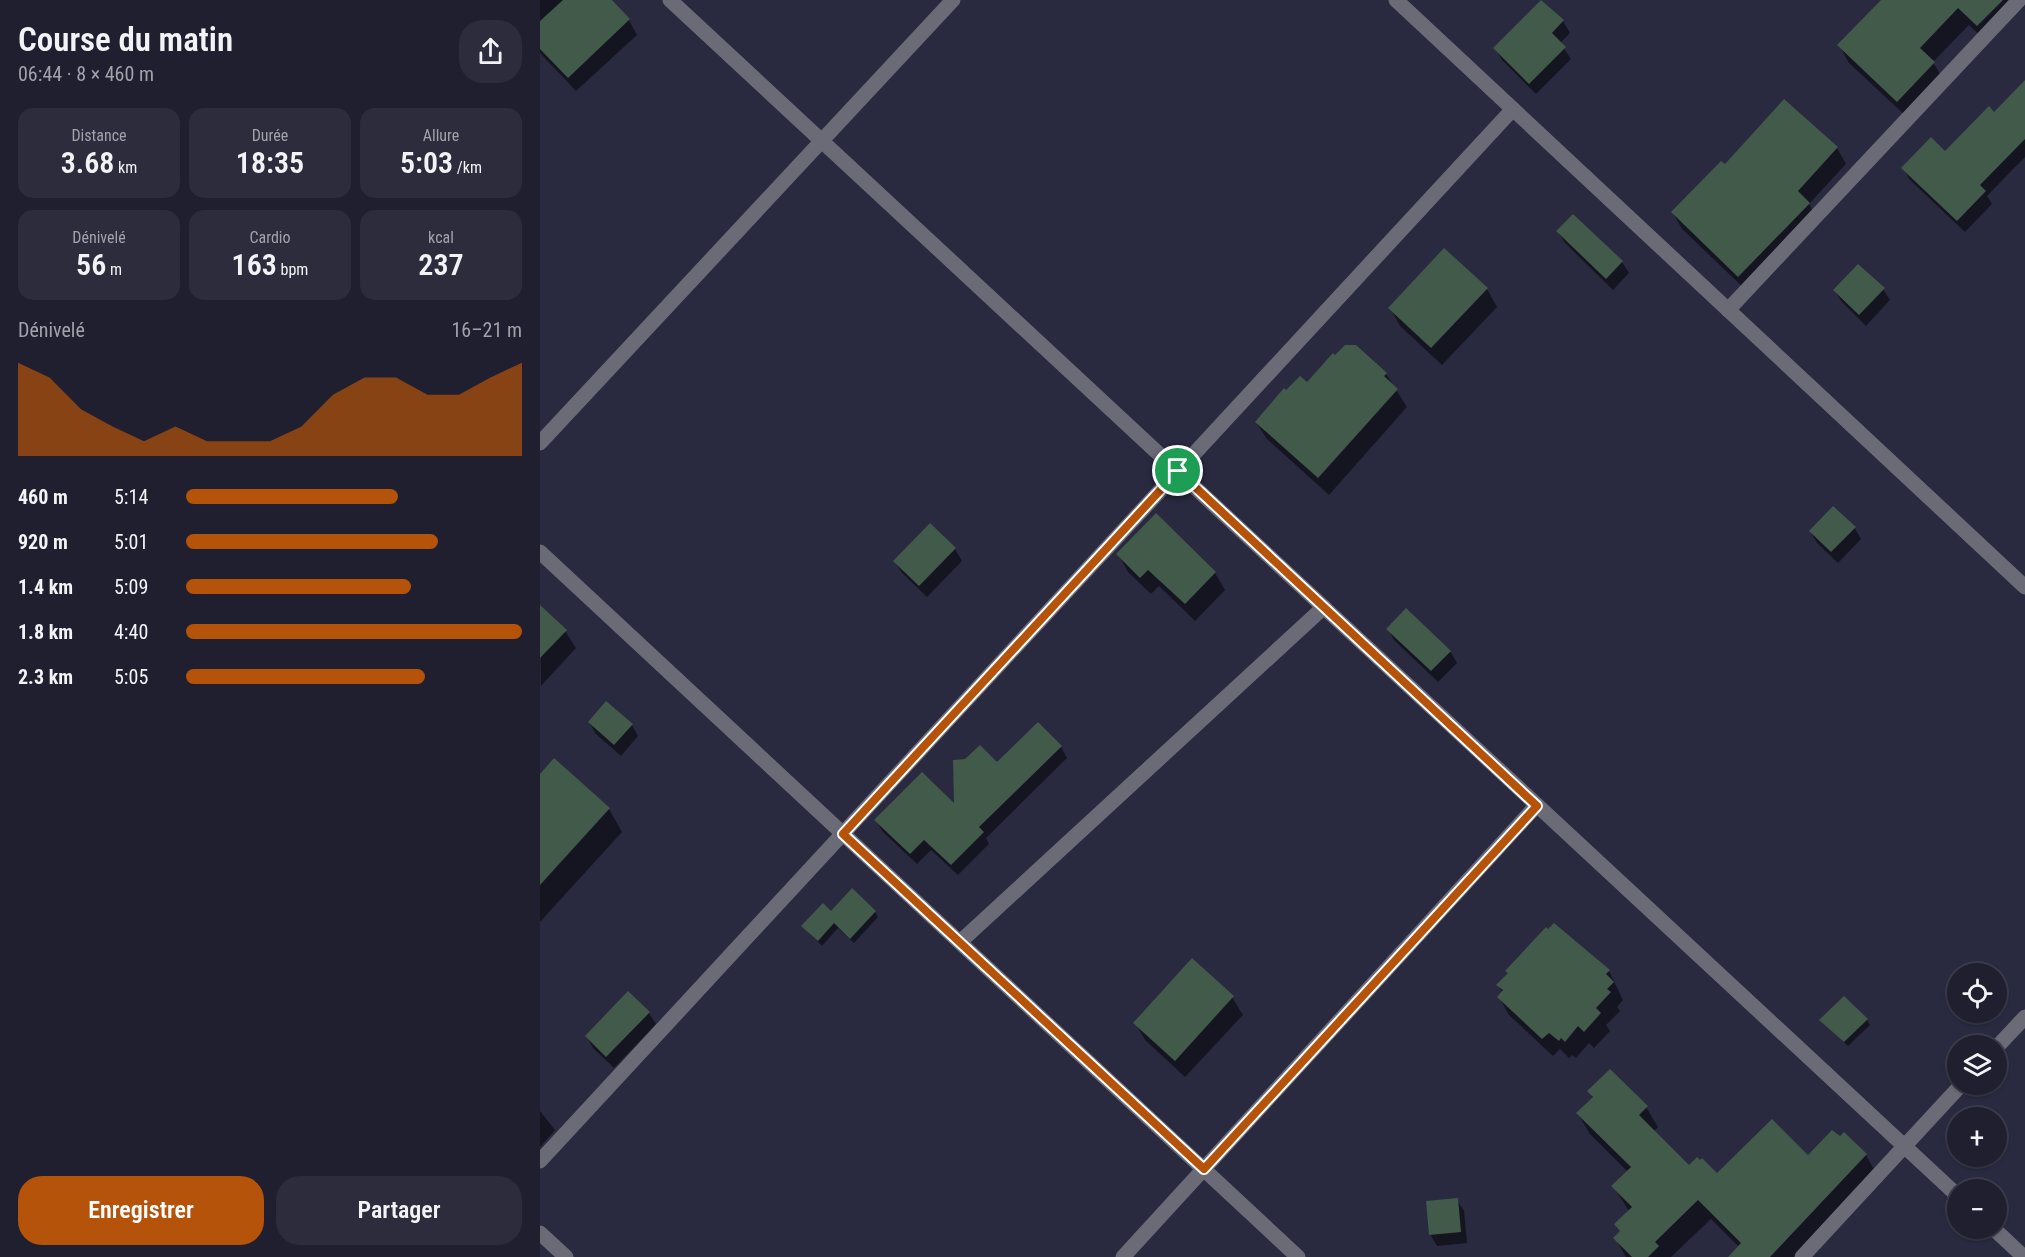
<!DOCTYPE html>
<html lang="fr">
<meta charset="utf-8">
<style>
body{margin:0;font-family:"Roboto Condensed",sans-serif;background:#2c2c3c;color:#f1f3f6;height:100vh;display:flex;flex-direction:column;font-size:22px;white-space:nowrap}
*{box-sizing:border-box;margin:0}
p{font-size:20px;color:#a1a2ab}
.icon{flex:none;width:33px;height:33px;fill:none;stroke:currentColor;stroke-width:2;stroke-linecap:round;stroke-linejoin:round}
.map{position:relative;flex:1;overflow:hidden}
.sheet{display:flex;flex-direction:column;background:#1f1f30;width:540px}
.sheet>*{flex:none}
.fabs{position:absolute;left:1407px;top:963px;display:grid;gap:12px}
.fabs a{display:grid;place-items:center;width:60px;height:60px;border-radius:50%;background:#1f1f30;box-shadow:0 2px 4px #0004,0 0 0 2px #3c3d4c;font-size:30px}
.pin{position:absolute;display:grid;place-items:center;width:51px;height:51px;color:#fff;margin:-26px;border:3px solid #fff;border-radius:50%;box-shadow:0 2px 6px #0007}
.round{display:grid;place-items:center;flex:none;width:63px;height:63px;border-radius:24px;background:#2c2c3c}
.overview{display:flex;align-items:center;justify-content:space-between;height:102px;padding:0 18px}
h1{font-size:33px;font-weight:600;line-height:45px}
.figures{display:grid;grid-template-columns:repeat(3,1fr);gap:9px;height:102px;padding:6px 18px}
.figures div{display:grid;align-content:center;border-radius:15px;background:#2c2c3c;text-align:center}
.figures b{font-size:30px;font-weight:600}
.figures small{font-size:16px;font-weight:400}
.figures p{font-size:16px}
.chart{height:168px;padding:12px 18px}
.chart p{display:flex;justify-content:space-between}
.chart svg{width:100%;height:108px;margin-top:6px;fill:#b45309;opacity:.7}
.cta{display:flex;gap:12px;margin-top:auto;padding:12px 18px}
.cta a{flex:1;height:69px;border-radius:24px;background:#b45309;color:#fff;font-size:24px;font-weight:600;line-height:69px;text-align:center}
.cta a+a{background:#2c2c3c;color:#f1f3f6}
ul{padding:0 18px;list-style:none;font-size:20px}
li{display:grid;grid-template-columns:96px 72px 1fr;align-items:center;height:45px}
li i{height:15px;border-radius:8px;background:#b45309}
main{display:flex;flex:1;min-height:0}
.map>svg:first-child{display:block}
</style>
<main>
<section class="sheet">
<div class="overview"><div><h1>Course du matin</h1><p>06:44 · 8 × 460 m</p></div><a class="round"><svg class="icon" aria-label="share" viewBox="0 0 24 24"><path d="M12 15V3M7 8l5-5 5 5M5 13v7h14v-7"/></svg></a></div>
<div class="figures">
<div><p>Distance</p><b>3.68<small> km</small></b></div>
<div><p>Durée</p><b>18:35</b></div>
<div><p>Allure</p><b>5:03<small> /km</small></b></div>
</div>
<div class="figures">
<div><p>Dénivelé</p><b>56<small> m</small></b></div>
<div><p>Cardio</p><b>163<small> bpm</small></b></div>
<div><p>kcal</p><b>237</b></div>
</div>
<div class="chart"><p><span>Dénivelé</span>16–21 m</p>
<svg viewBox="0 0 160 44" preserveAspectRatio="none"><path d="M0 44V6L10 12L20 25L30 32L40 38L50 32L60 38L70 38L80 38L90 32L100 19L110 12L120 12L130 19L140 19L150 12L160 6V44z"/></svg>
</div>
<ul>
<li><b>460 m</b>5:14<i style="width:63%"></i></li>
<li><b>920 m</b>5:01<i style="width:75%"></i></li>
<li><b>1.4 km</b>5:09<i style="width:67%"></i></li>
<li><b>1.8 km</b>4:40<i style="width:100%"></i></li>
<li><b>2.3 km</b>5:05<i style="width:71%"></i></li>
</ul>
<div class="cta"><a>Enregistrer</a><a>Partager</a></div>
</section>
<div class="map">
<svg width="1485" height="1257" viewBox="0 0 1485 1257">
<rect width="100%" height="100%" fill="#292940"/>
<g fill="#0007">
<polygon points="0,0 70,0 89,20 97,35 36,91 0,53"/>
<polygon points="1344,0 1485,0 1485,4 1448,43 1429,25 1393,62 1404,81 1368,118 1309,63 1299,45"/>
<polygon points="1002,1 1023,21 1030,33 1020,43 1031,59 996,94 962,60 955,48"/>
<polygon points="1485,82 1485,157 1447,196 1452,204 1425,232 1370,180 1363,168 1405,153 1454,114"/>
<polygon points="1297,148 1306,164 1269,204 1278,220 1208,292 1142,229 1133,213 1185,167"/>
<polygon points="1018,232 1082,262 1089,273 1073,290 1025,243"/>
<polygon points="905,250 947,289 957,307 902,365 860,326 850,308"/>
<polygon points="1343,289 1350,300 1326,326 1302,302 1295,291"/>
<polygon points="846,374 867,407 789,495 727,439 716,422 747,392"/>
<polygon points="390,525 415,549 422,561 387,597 362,573 355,561"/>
<polygon points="1314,527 1321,539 1298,563 1277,543 1270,531"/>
<polygon points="578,554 675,573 685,590 655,621 619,586 611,594 588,572"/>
<polygon points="0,607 25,631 36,648 1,686"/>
<polygon points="848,629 910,651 917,663 898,682 854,640"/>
<polygon points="49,722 92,725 98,736 81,756 56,734"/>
<polygon points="498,724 521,747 527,758 446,838 449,844 418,875 391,850 377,864 343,832 336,821 416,807"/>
<polygon points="0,777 69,809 82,832 0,922"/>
<polygon points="335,912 338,917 314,943 298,928 282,946 263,926 291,913"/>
<polygon points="1069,971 1083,1000 1077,1007 1080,1011 1066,1025 1070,1031 1054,1048 1049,1043 1036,1058 1032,1055 1029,1058 1020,1049 1013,1056 969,1015 959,997 963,993 958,985"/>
<polygon points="692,997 703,1015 645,1077 605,1040 595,1023"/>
<polygon points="109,1013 116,1024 74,1068 53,1048 47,1037"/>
<polygon points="1280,1020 1327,1020 1330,1025 1308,1046"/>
<polygon points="1049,1091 1106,1107 1118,1127 1113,1132 1149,1167 1177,1175 1269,1157 1326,1155 1337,1175 1262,1257 1190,1257 1199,1247 1171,1219 1131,1257 1086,1257 1075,1238 1081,1233 1076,1224 1089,1211 1073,1186 1088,1172 1050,1134 1038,1114 1053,1099"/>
<polygon points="0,1111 15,1130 0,1147"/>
<polygon points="917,1200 924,1211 927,1243 897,1246 890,1234"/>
</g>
<g fill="#415a49">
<polygon points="23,0 72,0 90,19 28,78 0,49 0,21"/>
<polygon points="1001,0 1024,20 1012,33 1026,47 989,84 953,48"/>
<polygon points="1341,0 1463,0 1437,26 1418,8 1380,48 1395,62 1357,102 1297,45"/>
<polygon points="1485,80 1485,139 1440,185 1446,191 1417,221 1361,168 1391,137 1405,151 1449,106 1454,112"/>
<polygon points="1244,99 1298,147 1258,191 1270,203 1198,277 1131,212 1181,161 1185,164"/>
<polygon points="1033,214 1083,261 1066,279 1016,231"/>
<polygon points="904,248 948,288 891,348 848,308"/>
<polygon points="1318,264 1345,288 1319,315 1293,290"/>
<polygon points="805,345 816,345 847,373 844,376 858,389 778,478 715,422 744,388 746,390 760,376 767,382 793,353 795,355"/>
<polygon points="1293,506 1316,527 1291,552 1269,531"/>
<polygon points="616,513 676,572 645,604 608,570 600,578 576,554"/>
<polygon points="390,523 416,548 379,586 353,561"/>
<polygon points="0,605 27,630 0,658"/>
<polygon points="866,608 911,651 891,671 846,629"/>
<polygon points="66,701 93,724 74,745 48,722"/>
<polygon points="498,722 522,746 439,827 444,832 411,865 384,840 370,854 334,820 382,772 414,803 413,760 425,759 440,745 457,762"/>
<polygon points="14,758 70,808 0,885 0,774"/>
<polygon points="312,888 336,911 310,939 294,923 278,941 261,926 283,903 291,911"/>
<polygon points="1014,923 1070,970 1066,974 1074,982 1067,989 1071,992 1056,1008 1061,1013 1044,1032 1038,1026 1025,1042 1021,1038 1019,1041 1009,1033 1002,1039 957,997 963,990 956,985 968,973 965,971 1006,927 1008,929"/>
<polygon points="652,958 694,996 635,1061 593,1023"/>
<polygon points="88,991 110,1012 66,1057 45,1036"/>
<polygon points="1304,996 1328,1019 1304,1042 1279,1020"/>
<polygon points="1070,1069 1108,1106 1099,1115 1149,1165 1157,1157 1160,1160 1162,1158 1177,1173 1232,1119 1268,1155 1292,1130 1300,1136 1304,1132 1327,1154 1230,1257 1188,1257 1201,1243 1158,1200 1115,1242 1119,1246 1108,1257 1092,1257 1073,1238 1080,1231 1074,1224 1092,1207 1071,1186 1091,1167 1036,1113 1053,1097 1047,1091"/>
<polygon points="918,1198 921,1232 889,1235 886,1201"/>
</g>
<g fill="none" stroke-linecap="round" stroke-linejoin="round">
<g stroke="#6b6b77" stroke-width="15">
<polyline points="130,0 1418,1196"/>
<polyline points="856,0 1485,587"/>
<polyline points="1188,310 1479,0"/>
<polyline points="0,443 413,0"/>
<polyline points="0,552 758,1257"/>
<polyline points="420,942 784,607"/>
<polyline points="1456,1048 1485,1017"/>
<polyline points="0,1161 973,109"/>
<polyline points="1453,1228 1484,1257"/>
<polyline points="0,1233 26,1257"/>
<polyline points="583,1257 997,805"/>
<polyline points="1262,1257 1422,1084"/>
</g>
</g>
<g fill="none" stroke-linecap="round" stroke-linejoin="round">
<defs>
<polygon id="route" points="638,471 997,806 664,1169 303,834"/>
</defs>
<use href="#route" stroke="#fff" stroke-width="12"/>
<use href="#route" stroke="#b45309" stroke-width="8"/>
</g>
</svg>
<div class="fabs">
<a><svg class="icon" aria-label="locate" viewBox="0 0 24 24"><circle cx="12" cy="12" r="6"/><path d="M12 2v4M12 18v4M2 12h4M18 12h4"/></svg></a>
<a><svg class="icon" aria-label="layers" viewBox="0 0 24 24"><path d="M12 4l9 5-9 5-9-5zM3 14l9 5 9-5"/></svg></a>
<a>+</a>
<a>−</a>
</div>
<div class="pin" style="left:638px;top:471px;background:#1e9e55"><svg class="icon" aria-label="arrive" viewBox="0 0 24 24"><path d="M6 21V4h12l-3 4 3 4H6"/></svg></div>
</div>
</main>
